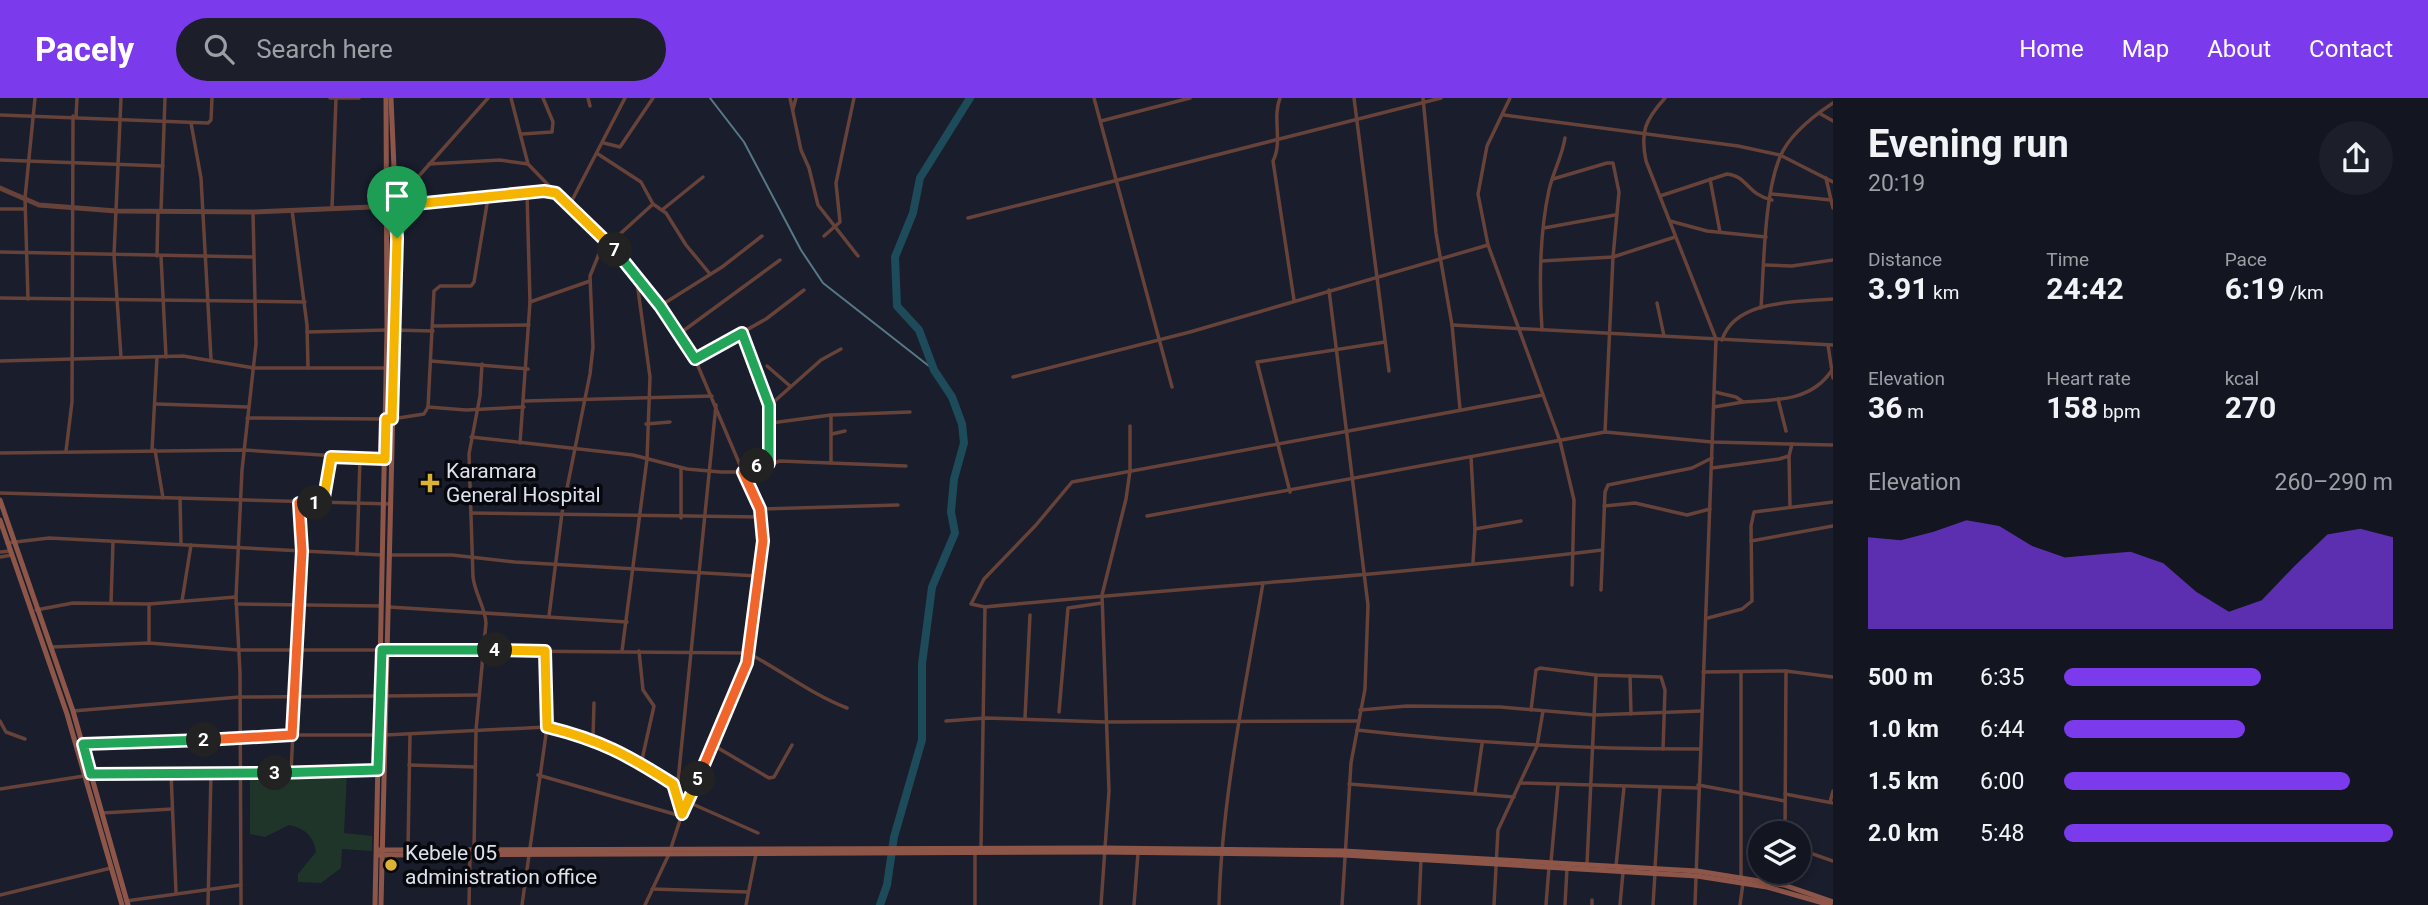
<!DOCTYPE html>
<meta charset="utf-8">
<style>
body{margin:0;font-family:Roboto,sans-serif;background:#1c1f2a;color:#f1f3f6;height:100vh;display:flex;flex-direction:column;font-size:26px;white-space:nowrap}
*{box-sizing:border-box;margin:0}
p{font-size:23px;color:#9d9fa5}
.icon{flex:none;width:38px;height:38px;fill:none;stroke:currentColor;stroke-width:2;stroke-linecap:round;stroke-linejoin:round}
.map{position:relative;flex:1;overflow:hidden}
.sheet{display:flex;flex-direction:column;background:#131621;width:595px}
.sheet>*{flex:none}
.controls{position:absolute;left:1748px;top:723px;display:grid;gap:14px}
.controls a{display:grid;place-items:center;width:63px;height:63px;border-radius:50%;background:#131621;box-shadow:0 4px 10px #0003,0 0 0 2px #32353f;font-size:35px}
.pin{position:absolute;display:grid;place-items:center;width:60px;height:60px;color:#fff;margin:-72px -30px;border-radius:50% 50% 50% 0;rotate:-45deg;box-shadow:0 0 7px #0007}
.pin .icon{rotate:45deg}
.km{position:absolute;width:35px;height:35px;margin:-18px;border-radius:50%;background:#222;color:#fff;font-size:19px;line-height:35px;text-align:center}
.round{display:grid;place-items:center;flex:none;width:74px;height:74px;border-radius:37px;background:#1c1f2a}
.summary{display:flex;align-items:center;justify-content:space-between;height:119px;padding:0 35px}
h1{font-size:38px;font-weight:700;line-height:52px}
.figures{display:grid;grid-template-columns:repeat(3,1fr);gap:10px;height:119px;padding:7px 35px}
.figures div{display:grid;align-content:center}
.figures b{font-size:30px;font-weight:700}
.figures small{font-size:19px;font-weight:400}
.figures p{font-size:19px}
.chart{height:196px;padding:14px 35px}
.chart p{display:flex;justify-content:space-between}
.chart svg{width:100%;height:126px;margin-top:7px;fill:#7c3aed;opacity:.7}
ul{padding:0 35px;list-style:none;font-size:23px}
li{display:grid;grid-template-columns:112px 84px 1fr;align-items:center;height:52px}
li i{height:18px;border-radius:9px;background:#7c3aed}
header{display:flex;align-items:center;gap:42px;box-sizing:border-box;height:98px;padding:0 35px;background:#7c3aed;color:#fff}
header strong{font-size:33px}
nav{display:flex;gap:38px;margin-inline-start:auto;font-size:24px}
.search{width:490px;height:63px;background:#1c1f2a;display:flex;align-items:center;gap:18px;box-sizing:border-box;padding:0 24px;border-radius:38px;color:#9d9fa5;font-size:26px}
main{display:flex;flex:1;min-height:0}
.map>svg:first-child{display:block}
</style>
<header>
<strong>Pacely</strong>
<div class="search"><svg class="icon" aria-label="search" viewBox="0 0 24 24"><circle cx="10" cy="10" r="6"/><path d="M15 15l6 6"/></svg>Search here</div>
<nav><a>Home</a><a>Map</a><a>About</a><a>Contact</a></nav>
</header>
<main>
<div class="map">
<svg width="1833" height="807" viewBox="0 0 1833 807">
<rect width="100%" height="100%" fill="#191d2c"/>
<path fill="#1f3529" d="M347,676L344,735L372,738V753L342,751L341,770L321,785L298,784V776L316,754C314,739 305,730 289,727L265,739L250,736V680Z"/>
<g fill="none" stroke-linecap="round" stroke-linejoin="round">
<polyline stroke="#577886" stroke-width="2" points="710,0 744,44 801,152 823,185 934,272"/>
<polyline stroke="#1d4b5a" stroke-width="8" points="880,807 887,787 894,739 922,642 922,566 932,489 955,435 951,414 954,381 964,345 962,326 952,299 934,272 919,232 897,208 895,159 913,115 920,80 970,0"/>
<g stroke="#664239" stroke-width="3.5">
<polyline points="121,0 114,157 121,259"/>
<polyline points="330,0 359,0"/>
<polyline points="511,0 528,66"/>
<polyline points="588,0 590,8"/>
<polyline points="790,0 801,52 809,70 818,107 858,158"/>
<polyline points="1094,0 1172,289"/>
<path d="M1280,0C1272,20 1283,44 1273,63L1294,202"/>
<polyline points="1354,0 1389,273"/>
<polyline points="1423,0 1436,135 1452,227 1460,311"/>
<polyline points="1510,0 1487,48 1478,96 1488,147 1560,343 1574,402 1572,487"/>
<path d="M1665,0C1645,22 1640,34 1646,63L1716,241L1695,807"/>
<polyline points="793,11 796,0"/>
<polyline points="1819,15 1833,23"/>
<polyline points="0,17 208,25 211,22 212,0"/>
<polyline points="1504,17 1738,48 1780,57 1833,84"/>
<polyline points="76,19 77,0"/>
<polyline points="1101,23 1190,0"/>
<polyline points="191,25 201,80 211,261"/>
<polyline points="522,36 552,34 553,24 543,0"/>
<polyline points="604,45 620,49 653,0"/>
<polyline points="598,56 641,84 653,106 666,115 686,147 710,176"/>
<polyline points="0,62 163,68"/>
<polyline points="429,66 500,62 528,66 556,95"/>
<polyline points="1826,80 1831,102"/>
<polyline points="1553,81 1607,65 1613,65 1619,94 1613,159 1605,334"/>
<polyline points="1710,81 1720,134"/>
<polyline points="1772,96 1831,102 1833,110"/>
<path d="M1660,98L1727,76C1748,78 1746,96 1772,102"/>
<polyline points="388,99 403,96 488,0"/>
<polyline points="396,108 544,93 556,95 636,176 695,261 762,419 763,443 747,565 682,716 669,756 645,807"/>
<polyline points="569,108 625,0"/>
<polyline points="332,110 336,0"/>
<polyline points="0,111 25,111"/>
<polyline points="292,112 307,227 308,270"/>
<polyline points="662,112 703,79"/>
<polyline points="161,113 165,0"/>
<polyline points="968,120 1441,0"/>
<polyline points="1670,123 1707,133 1766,139"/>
<polyline points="1544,130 1615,117"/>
<polyline points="824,138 840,124 836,85 854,0"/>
<polyline points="609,146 653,106"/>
<polyline points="0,154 253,159"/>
<polyline points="157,158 158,113"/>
<polyline points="161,158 166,259"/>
<polyline points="1541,163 1613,159 1675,139"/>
<polyline points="1764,167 1792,168 1833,162"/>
<polyline points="1329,192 1368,507 1365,591 1351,665 1342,807"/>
<polyline points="0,200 305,204"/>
<polyline points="28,201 25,100 35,0"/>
<polyline points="530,204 590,183"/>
<polyline points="1657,205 1664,238"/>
<polyline points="660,208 722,169 762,138"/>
<path d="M1761,210C1764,167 1764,97 1780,59C1789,37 1815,17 1833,5"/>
<polyline points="1452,227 1833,247"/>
<polyline points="433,228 529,227"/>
<polyline points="393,232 433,233"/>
<path d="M1542,232C1539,185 1539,138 1549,92C1553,74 1562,59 1565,40"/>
<polyline points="307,234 387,232"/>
<polyline points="742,235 769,308 769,365"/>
<polyline points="679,236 780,162"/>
<path d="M1722,242C1735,201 1797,204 1833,201"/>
<polyline points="1828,247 1833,280"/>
<polyline points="695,261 766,221 804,192"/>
<polyline points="0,263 183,258 254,270 385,270"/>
<polyline points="431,263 528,271"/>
<polyline points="767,268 790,288"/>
<polyline points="1013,279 1190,234 1488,147"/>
<path d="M1715,294L1736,299L1743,304C1777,302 1812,303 1832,272"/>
<polyline points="1778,301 1786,333"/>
<polyline points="525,303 712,298"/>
<polyline points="156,306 248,309"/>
<polyline points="769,308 821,262 841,251"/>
<polyline points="428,309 466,312 524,309"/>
<polyline points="1714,309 1743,304"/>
<polyline points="831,317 831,365"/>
<polyline points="247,320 385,321"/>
<polyline points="392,321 424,316 428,309 434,193 440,188 471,188 474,184 488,100"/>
<polyline points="771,325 831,317 910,314"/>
<polyline points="646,326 670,324"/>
<polyline points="832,336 845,333"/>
<polyline points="471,339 633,357 687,371 721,374 743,374 780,363 906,368"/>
<polyline points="520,345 530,204 527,96"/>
<polyline points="152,352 157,259"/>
<polyline points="155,352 163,400"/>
<polyline points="66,353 72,304 73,18"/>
<polyline points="0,355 244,352 385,361"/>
<polyline points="1789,358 1790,409"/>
<polyline points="1471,359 1475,431 1473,464"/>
<polyline points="1712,370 1779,361 1789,358 1792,346"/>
<polyline points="1290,394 1257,264 1385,244"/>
<polyline points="0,395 391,406"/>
<polyline points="180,400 181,446"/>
<polyline points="323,405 331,359"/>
<polyline points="1604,408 1635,405 1687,417 1710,411"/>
<polyline points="760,411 898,407"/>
<polyline points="471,415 762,419"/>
<polyline points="1147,418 1605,334 1712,344 1833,347"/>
<polyline points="681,420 681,370"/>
<polyline points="1475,431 1521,423"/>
<polyline points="1751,443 1833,428"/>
<polyline points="7,445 49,440 382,457"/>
<polyline points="0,454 10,453"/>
<polyline points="357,456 360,361"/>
<polyline points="390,457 452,457 515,464 757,478"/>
<polyline points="0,459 12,457"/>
<polyline points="1601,492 1605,394 1608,387 1692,370 1712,360"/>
<polyline points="182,503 191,447"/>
<polyline points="111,505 113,444"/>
<polyline points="149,506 149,545"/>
<polyline points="236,506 381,508"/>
<polyline points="389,509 627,524"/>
<path d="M985,509C1191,489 1397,477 1602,452"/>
<polyline points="36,512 73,505 149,506 236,499"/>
<polyline points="549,518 562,415 590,276 593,249 590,178 605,141"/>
<polyline points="1708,520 1742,511 1752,503 1751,428 1754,414 1833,404"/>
<polyline points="52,549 149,545 238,552 380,552"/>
<path d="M388,552L748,555C782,573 811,596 847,610"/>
<polyline points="622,553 647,361 650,279 636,177"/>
<polyline points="639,553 643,592 654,608 641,666"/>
<polyline points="1703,574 1786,573 1833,579"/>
<polyline points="1630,578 1631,616"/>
<polyline points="386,598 479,597"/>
<polyline points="1360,612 1407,608 1500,609 1594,617 1701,613"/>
<polyline points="1531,612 1536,572 1540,570 1596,577 1661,579 1665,592 1663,651"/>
<polyline points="73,613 240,599 380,598"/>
<polyline points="1059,614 1068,510 1102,505"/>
<polyline points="1025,620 1030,517"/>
<polyline points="0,623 6,634 25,641"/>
<polyline points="946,623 986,620 1105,624 1359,623"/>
<path d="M1357,632C1471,645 1584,651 1699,651"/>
<polyline points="385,637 547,629 612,648 673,686 682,716"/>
<polyline points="593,640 594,605"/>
<polyline points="83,647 292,637 378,637"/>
<polyline points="713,647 769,680 774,679 792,647"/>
<polyline points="409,667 475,669"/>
<polyline points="291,674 302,453 299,405"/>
<polyline points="171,675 176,794"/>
<polyline points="92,676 378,672"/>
<polyline points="538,677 681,718"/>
<polyline points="1521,685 1698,690"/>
<polyline points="1349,686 1514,699"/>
<polyline points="1698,687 1785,703"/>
<polyline points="0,691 84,678"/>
<polyline points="677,693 716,307"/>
<polyline points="1475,695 1482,646"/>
<polyline points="1785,696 1833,705"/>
<polyline points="688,704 758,735"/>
<polyline points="1830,704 1833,693"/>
<polyline points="102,715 172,711"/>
<polyline points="1785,735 1786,573"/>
<polyline points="981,750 985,509 971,506 984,481 1036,427 1072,384 1543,297"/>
<polyline points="408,751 410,636"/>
<polyline points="1799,751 1833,763"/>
<path d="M474,752L476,632L486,525C485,509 475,496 473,479L469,356L480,298L482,266"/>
<polyline points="975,753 975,807"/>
<polyline points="1551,764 1558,687"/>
<polyline points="1587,766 1596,577"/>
<polyline points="1616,768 1624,689"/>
<polyline points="1655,770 1660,690"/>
<polyline points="1741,779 1741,574"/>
<polyline points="1784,787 1784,774"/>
<polyline points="652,791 748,794"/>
<polyline points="0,797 111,770"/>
<polyline points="126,803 241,787"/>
<polyline points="208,807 211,675"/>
<polyline points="241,807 240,575 236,499 242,372 256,246 253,114"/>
<polyline points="469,807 470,757"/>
<polyline points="522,807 547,629 545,553"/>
<polyline points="746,807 756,756"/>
<polyline points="1101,807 1109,693 1102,497 1126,401 1130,373 1130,328"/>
<polyline points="1134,807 1138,755"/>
<path d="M1219,807C1222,698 1245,592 1263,485"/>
<polyline points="1419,807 1421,762"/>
<polyline points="1494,807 1498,732 1537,648 1543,613"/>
<polyline points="1546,807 1549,769"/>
<polyline points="1565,807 1567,770"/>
<polyline points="1592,807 1592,802"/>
<polyline points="1620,807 1623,774"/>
<polyline points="1653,807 1655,775"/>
<polyline points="1740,807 1743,785"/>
</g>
<polyline stroke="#664239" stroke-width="5" points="0,90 39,107 116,113 253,114 395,108"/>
<g stroke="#8e5648" stroke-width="5">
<polyline points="0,402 73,613 128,807"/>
<polyline points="0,422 67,616 122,807"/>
<polyline points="377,752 1103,750 1344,753 1697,773 1784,787 1833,804"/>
<polyline points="377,757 1100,754 1344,757 1697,778 1767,789 1830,807"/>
<polyline points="375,807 387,232 386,0"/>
<polyline points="381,807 397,140 391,0"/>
</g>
</g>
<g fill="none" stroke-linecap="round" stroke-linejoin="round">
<defs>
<polyline id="split-1" points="315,405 323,405 331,359 385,361 386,321 392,321 397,140"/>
<polyline id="split-2" points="204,642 292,637 302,453 299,405 315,405"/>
<polyline id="split-3" points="204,642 83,646 91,676 275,675"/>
<polyline id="split-4" points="275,675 378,672 382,552 495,552"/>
<path id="split-5" d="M495,552L545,553L547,629C600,642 628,657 673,686L682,716L698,681"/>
<polyline id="split-6" points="698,681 747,565 763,443 760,411 743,374 757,368"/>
<polyline id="split-7" points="615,152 660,208 695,261 742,235 769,307 769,365 757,368"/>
<polyline id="split-8" points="397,140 395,108 544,93 556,95 615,152"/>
</defs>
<use href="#split-1" stroke="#fff" stroke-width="14"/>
<use href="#split-2" stroke="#fff" stroke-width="14"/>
<use href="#split-3" stroke="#fff" stroke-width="14"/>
<use href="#split-4" stroke="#fff" stroke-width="14"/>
<use href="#split-5" stroke="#fff" stroke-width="14"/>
<use href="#split-6" stroke="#fff" stroke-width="14"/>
<use href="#split-7" stroke="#fff" stroke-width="14"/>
<use href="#split-8" stroke="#fff" stroke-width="14"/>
<use href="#split-1" stroke="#f5b400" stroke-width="9"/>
<use href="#split-2" stroke="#f0652b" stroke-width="9"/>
<use href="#split-3" stroke="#22a559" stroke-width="9"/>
<use href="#split-4" stroke="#22a559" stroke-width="9"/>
<use href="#split-5" stroke="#f5b400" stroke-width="9"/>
<use href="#split-6" stroke="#f0652b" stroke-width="9"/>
<use href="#split-7" stroke="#22a559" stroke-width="9"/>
<use href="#split-8" stroke="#f5b400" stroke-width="9"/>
</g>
<g fill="#dbb233" stroke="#06080e" stroke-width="2.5">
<path d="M426.5 374.5h7v7h7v7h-7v7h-7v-7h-7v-7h7z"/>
<circle cx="391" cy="767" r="7"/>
</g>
<g text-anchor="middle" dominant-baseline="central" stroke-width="7" stroke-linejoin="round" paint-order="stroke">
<g font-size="21" fill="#dde1ec" stroke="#06080e" text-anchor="start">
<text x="446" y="373">Karamara<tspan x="446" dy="24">General Hospital</tspan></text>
<text x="405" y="755">Kebele 05<tspan x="405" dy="24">administration office</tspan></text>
</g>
</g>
</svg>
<div class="controls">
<a><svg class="icon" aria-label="layers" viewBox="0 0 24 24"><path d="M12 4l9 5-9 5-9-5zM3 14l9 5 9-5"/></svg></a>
</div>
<div class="pin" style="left:397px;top:140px;background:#1e9e55"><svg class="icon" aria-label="arrive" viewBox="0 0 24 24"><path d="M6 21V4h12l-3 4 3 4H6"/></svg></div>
<b class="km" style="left:315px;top:405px">1</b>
<b class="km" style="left:204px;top:642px">2</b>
<b class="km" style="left:275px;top:675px">3</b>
<b class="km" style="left:495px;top:552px">4</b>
<b class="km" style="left:698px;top:681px">5</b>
<b class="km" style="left:757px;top:368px">6</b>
<b class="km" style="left:615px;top:152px">7</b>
</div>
<section class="sheet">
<div class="summary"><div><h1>Evening run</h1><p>20:19</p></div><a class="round"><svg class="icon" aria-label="share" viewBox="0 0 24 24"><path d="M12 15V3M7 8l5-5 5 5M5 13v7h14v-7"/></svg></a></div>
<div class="figures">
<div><p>Distance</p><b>3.91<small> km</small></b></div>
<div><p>Time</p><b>24:42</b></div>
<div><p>Pace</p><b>6:19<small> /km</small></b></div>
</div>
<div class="figures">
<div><p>Elevation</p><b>36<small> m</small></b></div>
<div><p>Heart rate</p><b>158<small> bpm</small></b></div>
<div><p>kcal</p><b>270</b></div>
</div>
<div class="chart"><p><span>Elevation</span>260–290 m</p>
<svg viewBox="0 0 160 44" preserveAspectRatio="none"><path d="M0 44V12L10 13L20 10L30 6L40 8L50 15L60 19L70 18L80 17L90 21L100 31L110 38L120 34L130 22L140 11L150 9L160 12V44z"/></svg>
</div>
<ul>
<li><b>500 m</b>6:35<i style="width:60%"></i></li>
<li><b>1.0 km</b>6:44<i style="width:55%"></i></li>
<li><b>1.5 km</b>6:00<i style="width:87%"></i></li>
<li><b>2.0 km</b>5:48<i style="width:100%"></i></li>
</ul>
</section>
</main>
